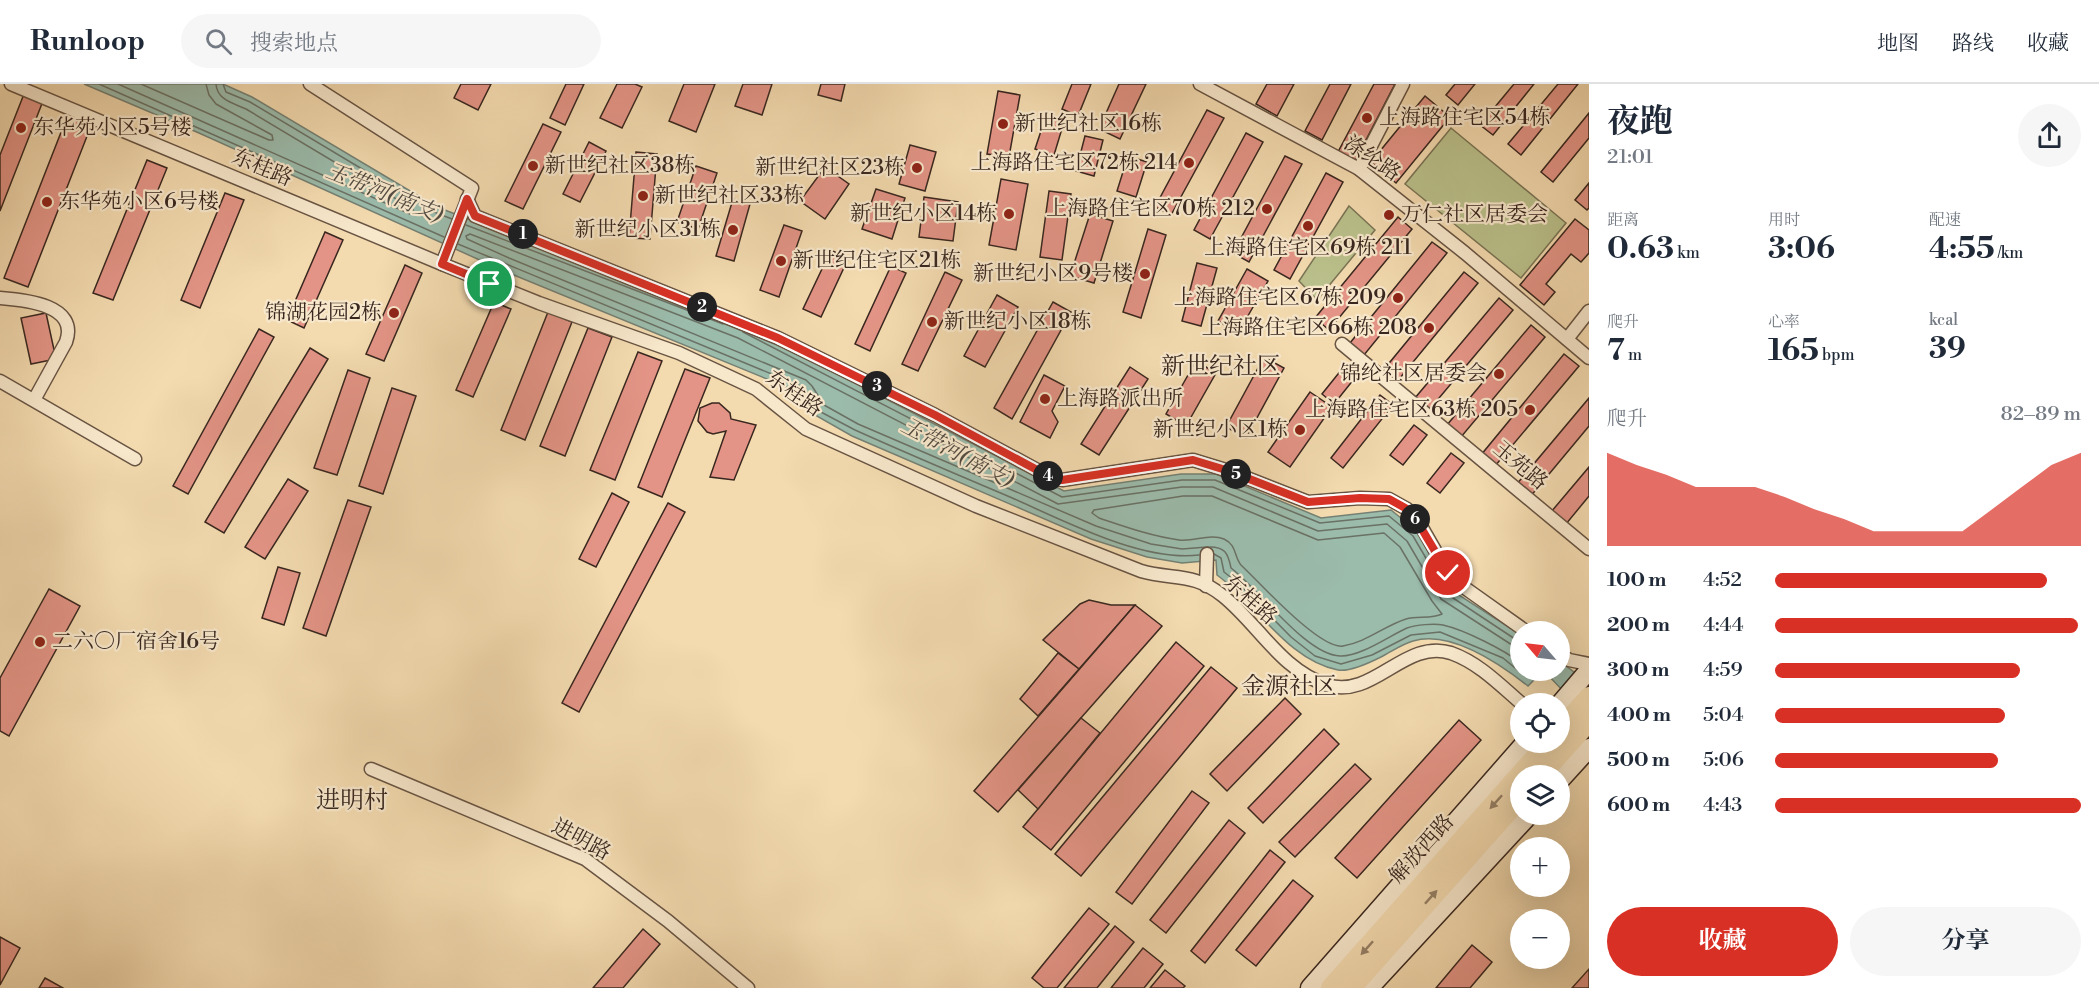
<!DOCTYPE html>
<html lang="zh">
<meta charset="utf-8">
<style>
body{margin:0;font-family:"Libre Bodoni","Noto Serif SC",serif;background:#f6f6f7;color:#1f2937;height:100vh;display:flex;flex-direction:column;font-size:22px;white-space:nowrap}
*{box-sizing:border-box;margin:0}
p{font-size:20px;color:#747a83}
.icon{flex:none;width:33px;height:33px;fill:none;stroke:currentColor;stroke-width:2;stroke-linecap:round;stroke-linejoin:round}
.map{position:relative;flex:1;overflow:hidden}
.drawer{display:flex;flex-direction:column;background:#fff;width:510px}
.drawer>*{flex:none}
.needle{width:39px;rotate:298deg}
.tools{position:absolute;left:1510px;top:537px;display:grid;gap:12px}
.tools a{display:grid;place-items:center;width:60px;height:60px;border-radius:50%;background:#fff;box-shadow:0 6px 24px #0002;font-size:30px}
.pin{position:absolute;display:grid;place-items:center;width:51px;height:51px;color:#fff;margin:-26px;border:3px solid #fff;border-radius:50%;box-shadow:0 2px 6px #0007}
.km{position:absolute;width:30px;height:30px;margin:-15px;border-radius:50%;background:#222;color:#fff;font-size:16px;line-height:30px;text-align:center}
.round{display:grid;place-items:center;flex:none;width:63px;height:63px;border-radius:32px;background:#f6f6f7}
.overview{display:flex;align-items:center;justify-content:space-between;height:102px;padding:0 18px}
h1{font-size:33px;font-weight:700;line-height:45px}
.figures{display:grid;grid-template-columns:repeat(3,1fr);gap:9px;height:102px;padding:6px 18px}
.figures div{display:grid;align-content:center}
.figures b{font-size:30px;font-weight:700}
.figures small{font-size:16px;font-weight:400}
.figures p{font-size:16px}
.chart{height:168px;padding:12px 18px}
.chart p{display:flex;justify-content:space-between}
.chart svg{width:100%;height:108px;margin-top:6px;fill:#d93025;opacity:.7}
.action{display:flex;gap:12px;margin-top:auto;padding:12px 18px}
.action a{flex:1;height:69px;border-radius:36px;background:#d93025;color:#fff;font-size:24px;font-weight:700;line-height:69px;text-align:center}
.action a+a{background:#f6f6f7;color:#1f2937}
ul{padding:0 18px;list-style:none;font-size:20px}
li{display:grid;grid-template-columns:96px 72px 1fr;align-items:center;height:45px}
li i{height:15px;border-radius:8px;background:#d93025}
header{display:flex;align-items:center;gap:36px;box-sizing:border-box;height:84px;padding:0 30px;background:#fff;border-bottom:2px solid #e0e1e3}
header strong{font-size:28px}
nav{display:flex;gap:33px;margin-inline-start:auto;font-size:21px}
.search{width:420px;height:54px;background:#f6f6f7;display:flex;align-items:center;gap:15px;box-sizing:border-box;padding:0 21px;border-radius:33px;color:#747a83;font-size:22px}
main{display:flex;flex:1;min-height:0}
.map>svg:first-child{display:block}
</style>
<header>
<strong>Runloop</strong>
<div class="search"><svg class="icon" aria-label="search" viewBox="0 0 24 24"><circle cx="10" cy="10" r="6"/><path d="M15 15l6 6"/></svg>搜索地点</div>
<nav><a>地图</a><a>路线</a><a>收藏</a></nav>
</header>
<main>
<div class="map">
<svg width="1589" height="904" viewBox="0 0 1589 904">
<rect width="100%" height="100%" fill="#f3daaf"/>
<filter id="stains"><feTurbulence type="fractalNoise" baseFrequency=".00333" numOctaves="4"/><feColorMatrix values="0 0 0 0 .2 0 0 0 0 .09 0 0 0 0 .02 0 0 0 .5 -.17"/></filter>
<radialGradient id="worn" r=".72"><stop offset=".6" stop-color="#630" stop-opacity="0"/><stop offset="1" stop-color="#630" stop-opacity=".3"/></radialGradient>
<g fill="#bac08b" stroke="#7a7455" stroke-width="1.5">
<polygon points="1451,44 1566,139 1521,194 1405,100"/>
<polygon points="1349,122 1375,146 1317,216 1299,197"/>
</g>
<g fill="#9bbbab" stroke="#748073" stroke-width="1.5">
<path d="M84,0H223L252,13L437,123L743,241L1064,407L1181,390H1216L1321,434L1391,426L1418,448L1451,506L1521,551V586L1543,587L1528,602C1500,580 1450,546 1413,557C1402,560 1391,568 1381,573C1371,578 1349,588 1338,586C1287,576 1257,520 1217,491L1216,476L1182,479L1147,473L1091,455L852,352L815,331L801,309L504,187L199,49Z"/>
<polygon points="1560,577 1589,600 1589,634 1544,587 1560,586"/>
</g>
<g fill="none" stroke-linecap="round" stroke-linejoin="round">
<g stroke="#6a7165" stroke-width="1.5">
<polyline points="99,0 444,153"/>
<path d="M118,0L410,130L414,129L413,125L246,25C233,19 217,16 216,0"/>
<polyline points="141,0 269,56 273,56 272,51 216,20 209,11 206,0"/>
<polyline points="223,0 226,8 250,18 434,128 452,135"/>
<polyline points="466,141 723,240"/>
<path d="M458,160L803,303L819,327L855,346C906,369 958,391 1010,413C1063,436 1141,478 1199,471"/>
<polyline points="743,248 1062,413 1182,396 1215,396 1320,439 1389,432 1413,452 1447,510 1515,555 1521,556"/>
<path d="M1183,412H1212L1318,456L1384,449L1400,463L1432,517L1442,530C1432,535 1418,532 1406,535C1384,542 1367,558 1343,562C1320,566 1259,498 1241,481C1234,473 1237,461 1224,455C1210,449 1194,458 1179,456C1151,452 1126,443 1099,434L1092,429L1094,426Z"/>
<polyline points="1207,463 1182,465 1151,460 1096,442 858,340 824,321 812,302 806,296 509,174 467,155 466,152 470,150 738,254 1058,420 1182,403 1213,403 1318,447 1387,440 1407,457 1441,515 1512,561 1521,563"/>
<path d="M1207,463C1225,462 1228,469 1231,484C1259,505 1306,571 1340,572C1360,573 1389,552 1407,544C1416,541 1434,539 1443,541C1465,546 1504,566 1521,579"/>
<polyline points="1214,470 1221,474 1224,488 1238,499 1291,553 1315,572 1341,580 1372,571 1411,551 1440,548 1503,574 1526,593 1535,586"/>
</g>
</g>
<g fill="#e39486" stroke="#39271f" stroke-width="1.5">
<polygon points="461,0 491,0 478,26 454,14"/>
<polygon points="566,0 584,0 565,41 550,34"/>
<polygon points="617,0 635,0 642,3 622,44 600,34"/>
<polygon points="684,0 715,0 696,48 669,37"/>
<polygon points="743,0 772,0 762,31 735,22"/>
<polygon points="821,0 845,0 841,17 818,11"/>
<polygon points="1072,0 1091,0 1078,32 1062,25"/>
<polygon points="1119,0 1146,0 1120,55 1099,45"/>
<polygon points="1267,0 1294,0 1277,32 1256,20"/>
<polygon points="1330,0 1351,0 1322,56 1305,47"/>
<polygon points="1374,0 1395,0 1355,77 1338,68"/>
<polygon points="1455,0 1475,0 1458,21 1446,11"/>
<polygon points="1514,0 1534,0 1493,51 1480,41"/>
<polygon points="1558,0 1578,0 1521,71 1508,60"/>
<polygon points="998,7 1020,11 1009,73 987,70"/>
<polygon points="24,10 43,17 0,127 0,71"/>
<polygon points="1425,12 1450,33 1396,99 1371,78"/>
<polygon points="1207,26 1224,34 1171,131 1155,123"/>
<polygon points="1589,29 1589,54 1553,98 1541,88"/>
<polygon points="1046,32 1064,38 1054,71 1035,65"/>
<polygon points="67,33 91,42 28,203 4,194"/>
<polygon points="543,40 561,48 523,125 505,117"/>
<polygon points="1246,49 1263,58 1210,155 1194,146"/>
<polygon points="1085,52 1103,56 1094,92 1076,87"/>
<polygon points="589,58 606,67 580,118 563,110"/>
<polygon points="910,61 936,68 925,107 899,100"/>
<polygon points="636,68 657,70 650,155 629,154"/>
<polygon points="1128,72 1147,78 1136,113 1117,107"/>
<polygon points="1285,72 1302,80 1249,178 1233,169"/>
<polygon points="147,76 167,84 113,216 93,209"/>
<polygon points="696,82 717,89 698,145 677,138"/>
<polygon points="825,83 849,100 825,135 800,117"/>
<polygon points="1326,89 1343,98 1290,195 1274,186"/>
<polygon points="1001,95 1028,100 1016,166 989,161"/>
<polygon points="1589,99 1589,124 1587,126 1575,116"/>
<polygon points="876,105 905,114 892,155 862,145"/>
<polygon points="1049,107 1071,110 1062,176 1040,173"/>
<polygon points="225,109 244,116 200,224 181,216"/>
<polygon points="924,113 958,118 953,157 919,153"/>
<polygon points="733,115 750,120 734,177 716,172"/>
<polygon points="1090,130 1113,137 1094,199 1070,192"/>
<polygon points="1398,133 1412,145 1329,246 1315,234"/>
<polygon points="1575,135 1589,146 1589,169 1581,178 1571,170 1546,200 1555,208 1544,221 1520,201"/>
<polygon points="784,141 802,147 779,213 760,206"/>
<polygon points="1148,145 1166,151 1141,234 1123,228"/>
<polygon points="325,148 343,156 304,244 287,236"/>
<polygon points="1432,158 1447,169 1364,271 1350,259"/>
<polygon points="831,166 848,175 821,233 803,225"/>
<polygon points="1197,179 1217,184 1201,242 1182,237"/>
<polygon points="405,181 422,189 384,277 366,270"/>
<polygon points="891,182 906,189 870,267 855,260"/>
<polygon points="1247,185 1268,197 1238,249 1218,237"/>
<polygon points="945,188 962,196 918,287 902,280"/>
<polygon points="1464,188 1478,199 1395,300 1381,289"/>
<polygon points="997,211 1018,223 985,283 964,272"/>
<polygon points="1499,214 1513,226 1429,326 1415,314"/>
<polygon points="494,218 511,225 473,313 456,306"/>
<polygon points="1053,218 1071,228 1012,335 994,324"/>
<polygon points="548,228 572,238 525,356 501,346"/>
<polygon points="46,229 56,275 31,280 21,234"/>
<polygon points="1531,241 1545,253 1461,353 1447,341"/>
<polygon points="588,244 612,253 565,372 540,362"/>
<polygon points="259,245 274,253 188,410 173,402"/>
<polygon points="310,264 328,275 224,449 205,438"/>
<polygon points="638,268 662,277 615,396 590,386"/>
<polygon points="1564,270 1579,282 1495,382 1481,371"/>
<polygon points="1264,273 1284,284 1246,354 1226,343"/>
<polygon points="1196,277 1216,289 1186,342 1166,330"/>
<polygon points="1346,280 1358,290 1334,320 1322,310"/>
<polygon points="1130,283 1148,295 1099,371 1081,360"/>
<polygon points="685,285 710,294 662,413 638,403"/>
<polygon points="348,286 370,294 337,391 314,384"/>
<polygon points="1044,291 1065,302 1052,327 1058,338 1050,354 1020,338"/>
<polygon points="392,304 416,312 383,410 359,402"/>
<polygon points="1310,308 1332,323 1290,383 1268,368"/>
<polygon points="1380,311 1393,321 1343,384 1331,374"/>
<polygon points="1589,314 1589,342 1530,413 1516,401"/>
<polygon points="712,319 719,319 730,329 731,335 756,341 734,396 710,393 726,347 713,350 707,348 698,337 700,324"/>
<polygon points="1414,341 1427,351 1403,381 1390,371"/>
<polygon points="1451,369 1464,379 1440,409 1427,399"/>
<polygon points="1589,383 1589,412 1566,440 1551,428"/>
<polygon points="288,395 308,407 265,475 245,463"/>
<polygon points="612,409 629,418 596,483 579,475"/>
<polygon points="348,416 371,423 326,552 303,544"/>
<polygon points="668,419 685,428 579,628 562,619"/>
<polygon points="278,483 300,489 284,541 262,534"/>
<polygon points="49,505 80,522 9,652 0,647 0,594"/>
<polygon points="1089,516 1111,521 1135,521 1079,585 1043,556 1080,520"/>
<polygon points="1135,521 1162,542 998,728 974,707"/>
<polygon points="1176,558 1204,582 1051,766 1023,743"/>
<polygon points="1058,569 1079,585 1038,632 1020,615"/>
<polygon points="1211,583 1237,604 1081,792 1055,770"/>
<polygon points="1285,614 1301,630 1227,707 1210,690"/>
<polygon points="1081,634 1100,649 1038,725 1018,706"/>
<polygon points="1459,636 1481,656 1357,794 1335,774"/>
<polygon points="1324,645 1339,660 1263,739 1248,724"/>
<polygon points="1355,680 1371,695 1295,773 1279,758"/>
<polygon points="1192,707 1209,719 1132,820 1116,808"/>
<polygon points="1229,736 1245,749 1166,849 1150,836"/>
<polygon points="1270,766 1285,778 1205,879 1191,867"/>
<polygon points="1293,796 1313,812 1256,882 1236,866"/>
<polygon points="1089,824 1109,840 1057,904 1044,904 1032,894"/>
<polygon points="1115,842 1134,858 1097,904 1064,904"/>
<polygon points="643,845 660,860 623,904 593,904"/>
<polygon points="0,853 20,864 0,901"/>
<polygon points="1472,861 1492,878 1470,904 1436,904"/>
<polygon points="1143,864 1163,880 1144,904 1111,904"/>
<polygon points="1589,885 1589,904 1572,904"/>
<polygon points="1165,886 1185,902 1183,904 1150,904"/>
<polygon points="45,894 63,904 39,904"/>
</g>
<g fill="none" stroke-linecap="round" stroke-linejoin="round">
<defs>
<g id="minor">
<path d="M11,0L442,180L539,219L679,269L756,305L806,345L976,422L1141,487C1172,496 1194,488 1223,512C1258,540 1281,586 1327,601C1373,616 1405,554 1451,569C1479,579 1500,601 1522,620"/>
<polyline points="310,0 472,104 442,180"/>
<polyline points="1200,0 1359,85 1465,169 1589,274"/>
<polyline points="1359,85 1403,0"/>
<polyline points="467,115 475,132 778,254 935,331 1052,394 1062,396 1193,376 1229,387 1308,418 1360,414 1389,415 1407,425 1421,442 1448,489 1458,499 1527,548"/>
<path d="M0,214C26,216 79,221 66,258L34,316"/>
<polyline points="1567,255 1589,227"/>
<polyline points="1342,260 1589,465"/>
<polyline points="0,297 135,375"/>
<polyline points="1206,502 1207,470"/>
<polyline points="1560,570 1569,576 1589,580"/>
<polyline points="371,685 585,775 668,837 748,904"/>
</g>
<g id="secondary">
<polyline points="1560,620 1589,586"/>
<polyline points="1560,696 1589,664"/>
<polyline points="1310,904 1526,658"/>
<polyline points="1369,904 1530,730"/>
</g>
<g id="primary">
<polyline points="1560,646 1589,613"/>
<polyline points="1540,692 1589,637"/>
<polyline points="1331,904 1549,658"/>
<polyline points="1351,904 1521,713"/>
</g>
</defs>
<use href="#minor" stroke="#685443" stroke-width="15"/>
<use href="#secondary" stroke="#39271f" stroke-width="21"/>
<use href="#primary" stroke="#39271f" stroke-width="22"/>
<use href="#minor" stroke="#f7e7cb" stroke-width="12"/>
<use href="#secondary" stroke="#f7e7cb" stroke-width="18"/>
<use href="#primary" stroke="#f3daaf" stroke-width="20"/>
</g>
<defs><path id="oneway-solid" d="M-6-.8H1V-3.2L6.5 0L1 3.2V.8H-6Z" transform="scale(1.5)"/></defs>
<g fill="#968067">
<use href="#oneway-solid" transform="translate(1496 718) rotate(132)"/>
<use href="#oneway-solid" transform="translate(1431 813) rotate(-48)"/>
<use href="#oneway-solid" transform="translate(1367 864) rotate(132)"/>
</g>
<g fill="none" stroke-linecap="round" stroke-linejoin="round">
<defs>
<polyline id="route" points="490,200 442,180 467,115 475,132 778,254 935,331 1052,394 1062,396 1193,376 1229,387 1308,418 1360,414 1389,415 1407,425 1420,442 1448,489"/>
</defs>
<use href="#route" stroke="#fff" stroke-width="12"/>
<use href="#route" stroke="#d93025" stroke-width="8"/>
</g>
<g fill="#8f2418" stroke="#f7e7cb" stroke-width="2">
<circle cx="1367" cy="34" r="6"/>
<circle cx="1003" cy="40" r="6"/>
<circle cx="21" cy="44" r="6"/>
<circle cx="1189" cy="79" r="6"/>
<circle cx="533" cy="82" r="6"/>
<circle cx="917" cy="84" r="6"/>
<circle cx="643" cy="112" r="6"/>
<circle cx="47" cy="118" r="6"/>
<circle cx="1267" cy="125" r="6"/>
<circle cx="1009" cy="130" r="6"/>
<circle cx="1389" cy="131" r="6"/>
<circle cx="1308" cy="142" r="6"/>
<circle cx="733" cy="146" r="6"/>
<circle cx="781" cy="177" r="6"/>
<circle cx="1145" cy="190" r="6"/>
<circle cx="1398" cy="214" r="6"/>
<circle cx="394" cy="229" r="6"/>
<circle cx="932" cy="238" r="6"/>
<circle cx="1429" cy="244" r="6"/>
<circle cx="1499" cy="290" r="6"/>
<circle cx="1045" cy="315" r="6"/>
<circle cx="1530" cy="326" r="6"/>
<circle cx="1300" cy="346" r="6"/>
<circle cx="40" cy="558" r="6"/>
</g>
<g text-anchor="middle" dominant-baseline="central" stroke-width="4.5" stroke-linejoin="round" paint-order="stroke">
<g font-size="21" fill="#39271f" stroke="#f7e7cb" text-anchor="end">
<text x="1379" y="34" text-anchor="start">上海路住宅区54栋</text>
<text x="1015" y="40" text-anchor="start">新世纪社区16栋</text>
<text x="33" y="44" text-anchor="start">东华苑小区5号楼</text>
<text x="1177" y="79">上海路住宅区72栋 214</text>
<text x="545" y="82" text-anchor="start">新世纪社区38栋</text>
<text x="905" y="84">新世纪社区23栋</text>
<text x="655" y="112" text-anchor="start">新世纪社区33栋</text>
<text x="59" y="118" text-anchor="start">东华苑小区6号楼</text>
<text x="1255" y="125">上海路住宅区70栋 212</text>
<text x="997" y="130">新世纪小区14栋</text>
<text x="1401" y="131" text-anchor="start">万仁社区居委会</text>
<text x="721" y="146">新世纪小区31栋</text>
<text x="1308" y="164" text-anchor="middle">上海路住宅区69栋 211</text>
<text x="793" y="177" text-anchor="start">新世纪住宅区21栋</text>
<text x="1133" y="190">新世纪小区9号楼</text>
<text x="1386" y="214">上海路住宅区67栋 209</text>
<text x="382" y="229">锦湖花园2栋</text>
<text x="944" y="238" text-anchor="start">新世纪小区18栋</text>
<text x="1417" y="244">上海路住宅区66栋 208</text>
<text x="1487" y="290">锦纶社区居委会</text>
<text x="1057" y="315" text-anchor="start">上海路派出所</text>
<text x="1518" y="326">上海路住宅区63栋 205</text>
<text x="1288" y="346">新世纪小区1栋</text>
<text x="52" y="558" text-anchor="start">二六〇厂宿舍16号</text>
</g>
<g font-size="21" fill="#39271f" stroke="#f7e7cb">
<text transform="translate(1372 75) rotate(34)">涤纶路</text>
<text transform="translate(262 84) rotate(23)">东桂路</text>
<text transform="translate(794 310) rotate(35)">东桂路</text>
<text transform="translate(1520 382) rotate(40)">玉苑路</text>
<text transform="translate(1250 516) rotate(42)">东桂路</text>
<text transform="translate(581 756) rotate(28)">进明路</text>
<text transform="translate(1422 765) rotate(-48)">解放西路</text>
</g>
<g font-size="22" font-style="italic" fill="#524c42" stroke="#f7e7cb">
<text transform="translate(384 109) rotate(22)">玉带河(南支)</text>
<text transform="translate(957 369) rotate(28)">玉带河(南支)</text>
</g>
<g font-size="24" fill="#39271f" stroke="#f7e7cb">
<text x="1221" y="283">新世纪社区</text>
<text x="1289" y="603">金源社区</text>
<text x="352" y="717">进明村</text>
</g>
</g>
<rect width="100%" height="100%" filter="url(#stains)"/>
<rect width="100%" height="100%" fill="url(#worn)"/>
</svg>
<div class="tools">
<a><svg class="needle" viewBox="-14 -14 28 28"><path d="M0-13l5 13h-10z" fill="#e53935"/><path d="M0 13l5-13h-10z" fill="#747a83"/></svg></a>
<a><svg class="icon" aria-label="locate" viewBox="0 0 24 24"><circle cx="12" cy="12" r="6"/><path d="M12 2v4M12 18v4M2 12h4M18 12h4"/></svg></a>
<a><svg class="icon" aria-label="layers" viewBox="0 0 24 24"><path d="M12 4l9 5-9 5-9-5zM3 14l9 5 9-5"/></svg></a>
<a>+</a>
<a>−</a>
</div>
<div class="pin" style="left:490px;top:200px;background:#1e9e55"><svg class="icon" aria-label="arrive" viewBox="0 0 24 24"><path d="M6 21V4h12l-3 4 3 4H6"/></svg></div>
<div class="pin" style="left:1448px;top:489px;background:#d93025"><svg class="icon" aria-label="check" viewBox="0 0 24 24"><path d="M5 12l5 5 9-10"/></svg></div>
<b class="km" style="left:523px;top:150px">1</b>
<b class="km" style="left:702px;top:223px">2</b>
<b class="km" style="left:877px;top:302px">3</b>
<b class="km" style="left:1048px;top:392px">4</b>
<b class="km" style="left:1236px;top:390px">5</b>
<b class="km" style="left:1415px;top:435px">6</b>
</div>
<section class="drawer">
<div class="overview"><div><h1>夜跑</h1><p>21:01</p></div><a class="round"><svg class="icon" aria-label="share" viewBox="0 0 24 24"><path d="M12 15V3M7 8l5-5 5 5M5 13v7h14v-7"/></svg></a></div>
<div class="figures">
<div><p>距离</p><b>0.63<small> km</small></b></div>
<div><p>用时</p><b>3:06</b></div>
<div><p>配速</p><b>4:55<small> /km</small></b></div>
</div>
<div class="figures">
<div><p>爬升</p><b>7<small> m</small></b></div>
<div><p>心率</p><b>165<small> bpm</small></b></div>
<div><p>kcal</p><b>39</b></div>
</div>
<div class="chart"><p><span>爬升</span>82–89 m</p>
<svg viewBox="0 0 160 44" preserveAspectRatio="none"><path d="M0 44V6L10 11L20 15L30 20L40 20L50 20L60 24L70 29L80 33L90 38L100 38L110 38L120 38L130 29L140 20L150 11L160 6V44z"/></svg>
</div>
<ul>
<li><b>100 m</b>4:52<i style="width:89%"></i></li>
<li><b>200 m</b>4:44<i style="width:99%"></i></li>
<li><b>300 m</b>4:59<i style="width:80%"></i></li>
<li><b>400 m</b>5:04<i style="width:75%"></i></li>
<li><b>500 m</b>5:06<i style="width:73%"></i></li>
<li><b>600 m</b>4:43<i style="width:100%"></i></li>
</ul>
<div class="action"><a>收藏</a><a>分享</a></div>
</section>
</main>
